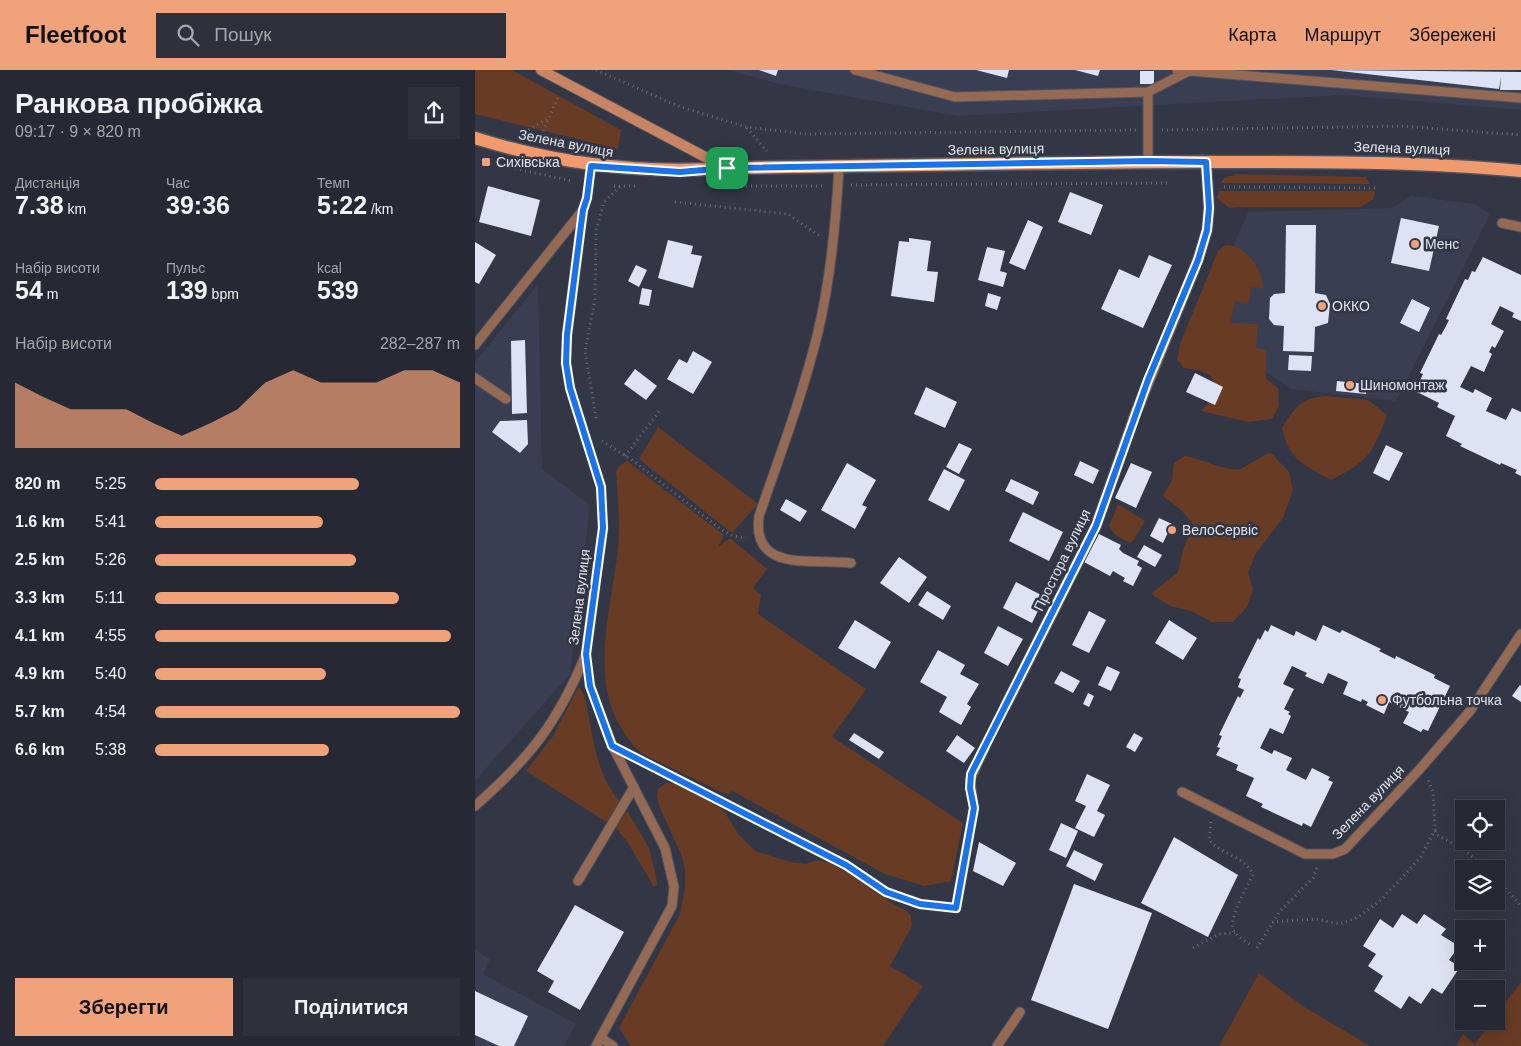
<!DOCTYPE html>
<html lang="uk">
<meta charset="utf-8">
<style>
body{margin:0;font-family:Arial,sans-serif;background:#2e303b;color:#f1f3f6;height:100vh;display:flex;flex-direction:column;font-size:19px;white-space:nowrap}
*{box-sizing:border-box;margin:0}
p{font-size:16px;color:#a4a6ac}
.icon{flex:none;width:28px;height:28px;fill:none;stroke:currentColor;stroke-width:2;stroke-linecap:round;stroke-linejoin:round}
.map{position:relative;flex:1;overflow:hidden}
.panel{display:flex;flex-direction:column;background:#262833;width:475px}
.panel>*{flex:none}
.buttons{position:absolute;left:980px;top:730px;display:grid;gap:10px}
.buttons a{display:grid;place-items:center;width:50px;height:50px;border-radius:0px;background:#262833;box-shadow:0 5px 20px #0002,0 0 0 1px #42444e;font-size:25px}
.pin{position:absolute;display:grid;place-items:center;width:42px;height:42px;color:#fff;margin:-21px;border-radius:10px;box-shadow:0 2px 8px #0006}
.round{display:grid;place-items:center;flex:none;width:52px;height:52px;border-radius:0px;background:#2e303b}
.head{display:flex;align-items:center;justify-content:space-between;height:85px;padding:0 15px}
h1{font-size:28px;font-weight:800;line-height:38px}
.figures{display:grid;grid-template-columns:repeat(3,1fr);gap:8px;height:85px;padding:5px 15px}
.figures div{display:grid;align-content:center}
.figures b{font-size:25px;font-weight:800}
.figures small{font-size:14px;font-weight:400}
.figures p{font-size:14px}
.chart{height:140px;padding:10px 15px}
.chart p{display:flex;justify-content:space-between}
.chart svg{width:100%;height:90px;margin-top:5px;fill:#f0a27a;opacity:.7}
.primary-button{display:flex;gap:10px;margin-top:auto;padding:10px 15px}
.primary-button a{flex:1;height:58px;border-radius:0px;background:#f0a27a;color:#111;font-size:20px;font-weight:800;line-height:58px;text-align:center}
.primary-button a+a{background:#2e303b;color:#f1f3f6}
ul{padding:0 15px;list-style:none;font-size:16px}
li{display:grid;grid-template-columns:80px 60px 1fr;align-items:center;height:38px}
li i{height:12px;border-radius:6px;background:#f0a27a}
header{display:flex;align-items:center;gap:30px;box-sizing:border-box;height:70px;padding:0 25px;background:#f0a27a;color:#111}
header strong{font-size:24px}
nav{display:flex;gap:28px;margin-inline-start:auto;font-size:18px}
.search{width:350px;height:45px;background:#2e303b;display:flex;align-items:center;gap:12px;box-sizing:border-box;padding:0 18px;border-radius:0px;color:#a4a6ac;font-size:19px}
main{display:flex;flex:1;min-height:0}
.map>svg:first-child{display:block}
</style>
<header>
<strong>Fleetfoot</strong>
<div class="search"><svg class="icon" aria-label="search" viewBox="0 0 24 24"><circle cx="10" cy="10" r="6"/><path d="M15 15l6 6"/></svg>Пошук</div>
<nav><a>Карта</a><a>Маршрут</a><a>Збережені</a></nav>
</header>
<main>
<section class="panel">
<div class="head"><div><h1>Ранкова пробіжка</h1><p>09:17 · 9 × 820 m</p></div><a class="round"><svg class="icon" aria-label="share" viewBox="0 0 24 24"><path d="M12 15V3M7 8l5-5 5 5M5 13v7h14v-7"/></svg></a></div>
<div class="figures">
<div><p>Дистанція</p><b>7.38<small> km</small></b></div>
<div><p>Час</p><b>39:36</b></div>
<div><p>Темп</p><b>5:22<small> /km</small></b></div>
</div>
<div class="figures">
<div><p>Набір висоти</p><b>54<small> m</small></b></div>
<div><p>Пульс</p><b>139<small> bpm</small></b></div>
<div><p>kcal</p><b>539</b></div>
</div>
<div class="chart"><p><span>Набір висоти</span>282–287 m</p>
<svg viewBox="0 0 160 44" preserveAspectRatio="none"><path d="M0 44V12L10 19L20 25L30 25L40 25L50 32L60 38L70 32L80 25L90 12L100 6L110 12L120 12L130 12L140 6L150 6L160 12V44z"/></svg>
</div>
<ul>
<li><b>820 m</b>5:25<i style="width:67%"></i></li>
<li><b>1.6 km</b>5:41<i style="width:55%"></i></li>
<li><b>2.5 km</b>5:26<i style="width:66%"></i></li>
<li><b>3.3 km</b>5:11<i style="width:80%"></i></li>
<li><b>4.1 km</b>4:55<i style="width:97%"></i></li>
<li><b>4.9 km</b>5:40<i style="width:56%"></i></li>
<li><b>5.7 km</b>4:54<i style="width:100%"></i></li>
<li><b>6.6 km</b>5:38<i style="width:57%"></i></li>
</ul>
<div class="primary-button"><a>Зберегти</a><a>Поділитися</a></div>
</section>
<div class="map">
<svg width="1046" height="976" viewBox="0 0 1046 976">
<rect width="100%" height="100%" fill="#333644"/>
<g fill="#393e52">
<polygon points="253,0 988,0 1046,5 1046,40 867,25 483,46 304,14"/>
<polygon points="936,126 1000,134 1015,144 921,331 816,319 792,303 718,271 773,142 918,138"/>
<polygon points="63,214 67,399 115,435 95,604 0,711 0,292"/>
<polygon points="0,880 15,889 8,904 101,954 89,976 0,976"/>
</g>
<g fill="#683b24">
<polygon points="0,0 37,0 146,60 143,79 0,44"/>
<polygon points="761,104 891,107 895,114 746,113 749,108"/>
<polygon points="744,121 900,121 899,129 885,137 762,137 754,138 742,128"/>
<path d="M750,175C770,174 789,200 788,219L776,217L774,233L761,231L755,253L783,254L781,278L791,280V309L803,318L804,336L797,349L773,352L726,341L742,323L737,307L724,300L708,298L705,292L702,291L705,274L743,181Z"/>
<path d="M850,326L893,330L912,345C898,383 893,392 856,410C829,395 814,390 807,358C820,337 825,329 850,326Z"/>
<polygon points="183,357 283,434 257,463 164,389"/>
<path d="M794,383L798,385L814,402L818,420L808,448L781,483L773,503L778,519L772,537L758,552H737L716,541L695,536L676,524L703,502L709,477L719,455L705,439L688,426L697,410L699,393L710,386C724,388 753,402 765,399C769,398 787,386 794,383Z"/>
<path d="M152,391L249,465L243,477L255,468L292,499L278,518L286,525L283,544L391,619L357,667L488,753L476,811L449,816L410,804L257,721L254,724L246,722L168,684C158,677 153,669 146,658C114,604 137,536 143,478C145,452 143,427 141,402L143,397Z"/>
<polygon points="643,434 670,451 658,471 655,473 640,465 634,456"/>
<path d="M103,618H105C112,630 113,645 116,659C120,684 128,712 144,731L133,753L51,701L78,666Z"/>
<polygon points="191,713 204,714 232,728 249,741 264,765 280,781 316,792 331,794 342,790 353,792 384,809 418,834 432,841 436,846 437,856 415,896 448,916 408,976 156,976 144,958 205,844 210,818 210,800 206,784 184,736 182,727 183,719"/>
<polygon points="151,742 153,742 174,778 182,811 182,815 179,817 153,773 141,758"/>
<polygon points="784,903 826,935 895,976 744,976"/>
<polygon points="1046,912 1046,976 981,976 988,964 1000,974 1017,951 1021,951 1021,945"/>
</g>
<g fill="#dde2f4">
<polygon points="284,0 303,0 301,6"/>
<polygon points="501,0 534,0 532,8"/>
<polygon points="600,0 625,0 623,6"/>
<polygon points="856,0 1046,2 1046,20 1025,20 1026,7 1024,19"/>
<rect x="665" y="1" width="14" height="13"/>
<polygon points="13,116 65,130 56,166 4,152"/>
<polygon points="595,122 628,135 616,165 583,152"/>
<polygon points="926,148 964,156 954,201 916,193"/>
<polygon points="553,150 568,157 550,200 534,193"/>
<polygon points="811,155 841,155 840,223 851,225 855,234 853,253 840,257 839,282 808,281 809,256 799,255 794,249 795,228 799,224 810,223"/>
<polygon points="434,168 456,171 452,201 463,202 459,232 416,226 424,171 434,172"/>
<polygon points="193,170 218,176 216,184 227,186 218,218 183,208"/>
<polygon points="0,172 21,185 4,214 0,212"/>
<polygon points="512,177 530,181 525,201 532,203 528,217 503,210"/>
<polygon points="674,185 697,195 668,258 626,239 644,199 664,208"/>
<polygon points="1008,187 1046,205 1046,251 1037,247 1039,243 1025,236 1016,254 1029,261 1020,278 1017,276 1014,282 1017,284 1009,302 996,296 985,317 998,323 1000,319 1017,328 1011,341 1031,350 1037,338 1046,342 1046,406 1040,403 1042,400 1026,393 1025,395 985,376 987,374 971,366 980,346 962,337 964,333 942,322 945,316 943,315 948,304 945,303 964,264 966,265 970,258 974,250 971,249 990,209 993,210 997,201 1000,202"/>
<polygon points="161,195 172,200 164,217 153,211"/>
<polygon points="167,218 177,220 174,236 164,234"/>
<polygon points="513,223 526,227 522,240 510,236"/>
<polygon points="937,229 955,238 944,262 925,253"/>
<polygon points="50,270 52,343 37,344 36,271"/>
<polygon points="218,281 237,292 218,324 192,309 204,289 212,293"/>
<polygon points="814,285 837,286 836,301 813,300"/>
<polygon points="160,299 182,316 171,330 149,314"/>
<polygon points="720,303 748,317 740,335 711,322"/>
<polygon points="862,311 892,314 891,324 861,321"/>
<polygon points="451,317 482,332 470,358 439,344"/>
<polygon points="52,350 53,374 45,383 17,362 25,351"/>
<polygon points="484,373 497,379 484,404 471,397"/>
<polygon points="911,375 928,383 914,411 898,403"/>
<polygon points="605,391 624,400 618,414 599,405"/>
<polygon points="372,393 401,410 387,435 392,437 380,459 346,440"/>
<polygon points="656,393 677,402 661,438 640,428"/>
<polygon points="469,399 490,410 474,441 453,430"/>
<polygon points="536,409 564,422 558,435 530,421"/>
<polygon points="311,429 332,441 325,452 305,440"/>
<polygon points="548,442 588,462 574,491 534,471"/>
<polygon points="684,448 697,454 688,473 675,466"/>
<polygon points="624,464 646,475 644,479 648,483 664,491 662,495 667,498 658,516 648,511 650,508 638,501 635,506 609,492"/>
<polygon points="669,475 687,485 680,497 662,487"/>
<polygon points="424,487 452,507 434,533 405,513"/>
<polygon points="541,512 570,527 557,553 528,538"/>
<polygon points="452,521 476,536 468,550 443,535"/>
<polygon points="614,541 631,550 614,583 597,575"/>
<polygon points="380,550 416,572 400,599 363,578"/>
<polygon points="694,550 722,568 708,590 680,573"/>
<polygon points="796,555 819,566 821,561 841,571 848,555 865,563 867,560 906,579 904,581 920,589 921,586 960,605 959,608 975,616 953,661 948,659 946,662 928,653 934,642 914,632 909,644 891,635 893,632 887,629 886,632 868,624 873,612 853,603 848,614 830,606 832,603 817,596 808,614 819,619 809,639 815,642 813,644 816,646 808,664 795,658 785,678 797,684 799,680 817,688 811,700 831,710 837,698 855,707 853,710 858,712 836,757 828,753 827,756 786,737 788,734 771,726 779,708 761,700 763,695 741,685 745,678 742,677 747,666 744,665 763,626 765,628 769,620 763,617 766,609 763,608 783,568 785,570 790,560 793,562"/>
<polygon points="523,556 548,569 533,596 509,583"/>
<polygon points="463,580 490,595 485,604 504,614 492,634 496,637 486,655 464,642 472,627 445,612"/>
<polygon points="632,596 645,602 636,621 623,615"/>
<polygon points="586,601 605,611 598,623 579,613"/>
<polygon points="1045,615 1046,616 1046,632 1037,626"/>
<polygon points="613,623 619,626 614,637 608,634"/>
<polygon points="379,663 409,682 404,689 374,670"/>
<polygon points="659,663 668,668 660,682 651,677"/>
<polygon points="482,665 500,678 489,693 471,681"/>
<polygon points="612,704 635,715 622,741 630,745 619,767 600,758 611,736 600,731"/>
<polygon points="586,753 603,761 591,788 574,780"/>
<polygon points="699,767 763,805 733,867 666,833"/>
<polygon points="504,772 541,793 528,816 498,801"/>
<polygon points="599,780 628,794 620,811 591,796"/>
<polygon points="599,814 677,843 633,959 556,930"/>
<polygon points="100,835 149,862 105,940 73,922 79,911 62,901"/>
<polygon points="927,844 942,854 949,844 971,859 966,865 984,876 974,890 985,897 967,924 957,918 946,934 934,926 926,939 899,921 908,906 893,896 901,884 888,876 905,849 918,858"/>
<polygon points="0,921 53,946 39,976 24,976 0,965"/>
</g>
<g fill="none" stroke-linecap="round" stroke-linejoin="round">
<defs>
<g id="lane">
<polyline points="380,0 480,27 673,22 712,2"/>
<polyline points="702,0 1046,28"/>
<polyline points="673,91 673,22"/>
<path d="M364,96C361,152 356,208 343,262C328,324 305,385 284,446C276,504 340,488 376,493"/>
<polyline points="108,140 92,265 91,293 95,318 126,417 128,458 111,584 115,616 137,675 190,778 199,817 197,836 121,976"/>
<polyline points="1027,153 1046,157"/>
<polyline points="0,275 108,140 112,128 116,95"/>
<polyline points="0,308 31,329"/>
<polyline points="137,676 371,795 411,822 445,834 481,838 499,738 495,710 509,679"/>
<polyline points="707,722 830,784 858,784 870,779 944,700 995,641 1046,564"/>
<path d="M0,736C55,688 83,652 111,584"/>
<polyline points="103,811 159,717"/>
<polyline points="126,968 138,976"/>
<polyline points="522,976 545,942"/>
</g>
<polyline id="street" points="531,635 621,456 660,345 723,190 732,160 734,138 731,92"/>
<polyline id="secondary" points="66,0 251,98"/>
<path id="primary" d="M0,68C82,94 167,104 252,98C412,96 572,92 731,92C837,92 941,91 1046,101"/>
</defs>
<use href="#lane" stroke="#4f525f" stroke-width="11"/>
<use href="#street" stroke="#4f525f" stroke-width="12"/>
<use href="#secondary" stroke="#4f525f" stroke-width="12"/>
<use href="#primary" stroke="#4f525f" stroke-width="15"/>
<g stroke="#696c78" stroke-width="3" stroke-dasharray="1 4" stroke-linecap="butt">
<polyline points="121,0 203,36 271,57 332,64 661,60"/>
<polyline points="272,58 292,81"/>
<polyline points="687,60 926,56 1046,65"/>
<polyline points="45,65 72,49"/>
<polyline points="64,70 84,25"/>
<polyline points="11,92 96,111"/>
<polyline points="376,115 693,113"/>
<polyline points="139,116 160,116"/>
<polyline points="251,116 350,116"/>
<polyline points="749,117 901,118"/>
<polyline points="200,132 313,144 346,167"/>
<polyline points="121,348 110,281 120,229 121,161 129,132 145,117"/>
<polyline points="127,371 157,390 247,460 258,466 271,468"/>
<polyline points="150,386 185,340"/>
<polyline points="515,668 525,647"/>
<path d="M736,752L734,769C745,785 771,786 778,805C772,817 750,853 760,863C764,868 771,871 776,875"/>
<polyline points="960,761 962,765 987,778 1011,799"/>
<polyline points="1021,807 1046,836"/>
<polyline points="797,852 841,849 865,854 883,847 906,830 945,788 960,760 958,722 953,710"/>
<polyline points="718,878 744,864 760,863"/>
<polyline points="782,878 805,841 838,808 842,797"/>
</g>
<use href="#lane" stroke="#956a55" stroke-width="9"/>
<use href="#street" stroke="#956a55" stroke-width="10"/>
<use href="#secondary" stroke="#c98563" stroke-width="10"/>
<use href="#primary" stroke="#f19a6e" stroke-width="12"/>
</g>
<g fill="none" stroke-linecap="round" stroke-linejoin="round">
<defs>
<polygon id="route" points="673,91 731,92 734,138 732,160 723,190 673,310 621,456 496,704 495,718 499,738 481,838 445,834 411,822 371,795 137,676 115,616 111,584 128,458 126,417 95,318 91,293 92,265 108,140 112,128 116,96 205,102 252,98"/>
</defs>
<use href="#route" stroke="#fff" stroke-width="10"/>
<use href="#route" stroke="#1a73e8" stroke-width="6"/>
</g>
<g fill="#f0a27a" stroke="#333644" stroke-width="2">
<rect x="6" y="87" width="10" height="10" rx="2.5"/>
<circle cx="940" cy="174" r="5"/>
<circle cx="847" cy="236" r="5"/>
<circle cx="875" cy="315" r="5"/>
<circle cx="697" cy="460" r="5"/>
<circle cx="907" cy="630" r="5"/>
</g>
<g text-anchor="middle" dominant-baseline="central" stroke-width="5" stroke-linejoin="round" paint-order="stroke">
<g font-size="14" fill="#e0e3eb" stroke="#333644">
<text transform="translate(91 73) rotate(11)">Зелена вулиця</text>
<text transform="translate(927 78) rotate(2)">Зелена вулиця</text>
<text transform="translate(521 79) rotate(-1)">Зелена вулиця</text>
<text transform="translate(587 490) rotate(-64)">Простора вулиця</text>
<text transform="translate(104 527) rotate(-83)">Зелена вулиця</text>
<text transform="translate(893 732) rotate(-46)">Зелена вулиця</text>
</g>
<g font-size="14" fill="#e0e3eb" stroke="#333644" text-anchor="start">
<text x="21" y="92">Сихівська</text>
<text x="950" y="174">Менс</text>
<text x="857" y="236">ОККО</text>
<text x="885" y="315">Шиномонтаж</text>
<text x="707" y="460">ВелоСервіс</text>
<text x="917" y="630">Футбольна точка</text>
</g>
</g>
</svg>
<div class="buttons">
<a><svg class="icon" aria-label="locate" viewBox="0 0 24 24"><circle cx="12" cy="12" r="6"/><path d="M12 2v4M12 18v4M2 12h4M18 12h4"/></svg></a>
<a><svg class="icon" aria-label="layers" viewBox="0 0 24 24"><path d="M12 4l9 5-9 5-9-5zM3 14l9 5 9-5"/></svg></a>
<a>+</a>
<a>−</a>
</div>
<div class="pin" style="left:252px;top:98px;background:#1e9e55"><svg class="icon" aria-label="arrive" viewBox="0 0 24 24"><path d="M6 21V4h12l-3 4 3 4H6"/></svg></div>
</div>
</main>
